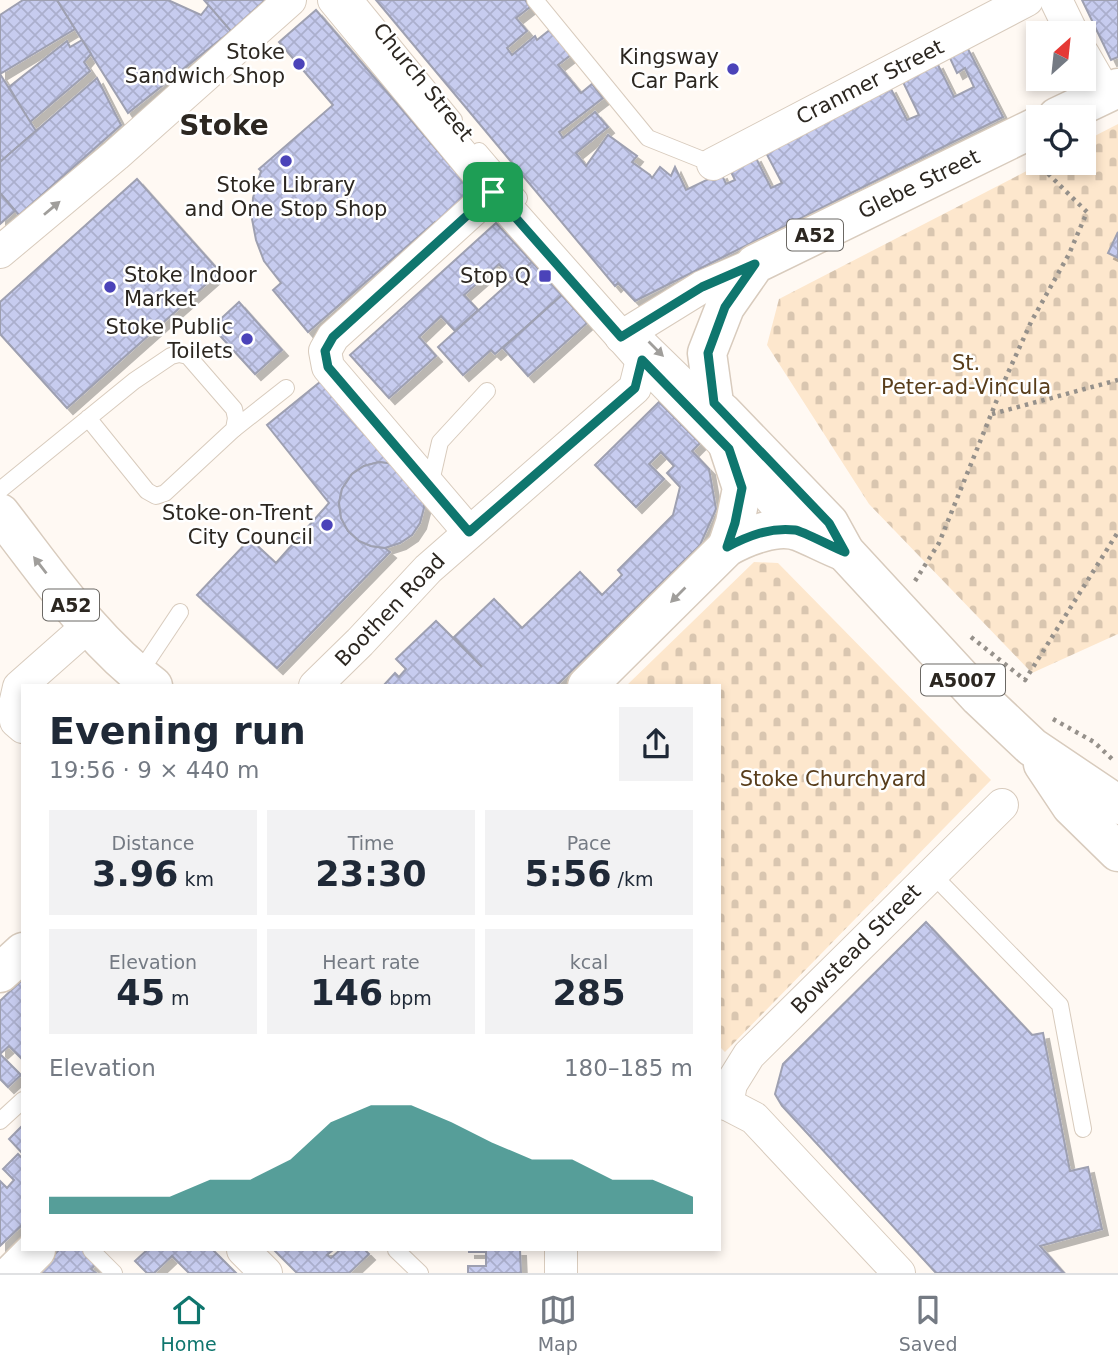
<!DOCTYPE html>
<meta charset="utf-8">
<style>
body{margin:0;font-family:"DejaVu Sans",sans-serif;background:#f2f2f3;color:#1f2937;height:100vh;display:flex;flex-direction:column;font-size:26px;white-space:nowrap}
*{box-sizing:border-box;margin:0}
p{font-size:23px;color:#747a83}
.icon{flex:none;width:38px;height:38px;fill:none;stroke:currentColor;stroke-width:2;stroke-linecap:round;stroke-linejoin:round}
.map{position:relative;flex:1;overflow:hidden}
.details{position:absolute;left:21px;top:684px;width:700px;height:567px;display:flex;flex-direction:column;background:#fff;border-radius:0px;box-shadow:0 4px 10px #0003}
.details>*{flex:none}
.needle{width:46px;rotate:27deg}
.controls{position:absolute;left:1026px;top:21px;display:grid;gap:14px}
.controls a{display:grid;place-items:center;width:70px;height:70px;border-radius:0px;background:#fff;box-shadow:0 4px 10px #0003;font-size:35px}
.pin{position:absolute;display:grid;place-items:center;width:60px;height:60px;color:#fff;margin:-30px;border-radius:14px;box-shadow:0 4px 10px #0006}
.round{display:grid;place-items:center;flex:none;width:74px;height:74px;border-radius:0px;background:#f2f2f3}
.head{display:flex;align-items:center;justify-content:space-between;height:119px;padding:0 28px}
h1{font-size:38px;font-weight:700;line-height:52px}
.stats{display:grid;grid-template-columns:repeat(3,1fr);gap:10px;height:119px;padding:7px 28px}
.stats div{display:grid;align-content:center;border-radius:0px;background:#f2f2f3;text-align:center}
.stats b{font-size:35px;font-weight:700}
.stats small{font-size:19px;font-weight:400}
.stats p{font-size:19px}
.chart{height:196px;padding:14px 28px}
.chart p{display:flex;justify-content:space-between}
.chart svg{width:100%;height:126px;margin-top:7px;fill:#0f766e;opacity:.7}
.dock{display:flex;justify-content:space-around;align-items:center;height:98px;border-top:2px solid #e0e1e3;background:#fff;font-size:19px;color:#747a83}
.dock a{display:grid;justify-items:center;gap:4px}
.dock .selected{color:#0f766e}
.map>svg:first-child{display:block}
</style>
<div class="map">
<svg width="1118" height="1273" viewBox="0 0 1118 1273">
<defs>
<pattern id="cemetery-stones" width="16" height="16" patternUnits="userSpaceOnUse" patternTransform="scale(1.75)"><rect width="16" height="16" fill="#fde7cd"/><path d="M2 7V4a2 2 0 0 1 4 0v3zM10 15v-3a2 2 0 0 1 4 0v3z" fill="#d9c6b0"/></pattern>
<pattern id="building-cross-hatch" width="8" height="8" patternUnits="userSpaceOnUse" patternTransform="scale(1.75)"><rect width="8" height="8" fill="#c7ccef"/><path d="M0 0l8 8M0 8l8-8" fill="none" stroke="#abafcd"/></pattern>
<filter id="shadow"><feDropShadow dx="6" dy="6" stdDeviation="0" flood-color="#0004"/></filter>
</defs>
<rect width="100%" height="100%" fill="#fff9f3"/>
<g fill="url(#cemetery-stones)">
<polygon points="1118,124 1118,634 1032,673 869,504 767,345 779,299 1042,163 1083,163 1083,142"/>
<polygon points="754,562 778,563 991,780 725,1052 719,1046 719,686 626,686"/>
</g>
<g fill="url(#building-cross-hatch)" stroke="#9ea0b1" stroke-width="2" filter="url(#shadow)">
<polygon points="23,0 57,0 75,29 0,74 0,15"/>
<polygon points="57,0 168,0 201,15 209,5 231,31 128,113"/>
<polygon points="204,0 265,0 231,31"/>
<polygon points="376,0 525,0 530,7 516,18 527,31 507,48 512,55 535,36 537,40 551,29 572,54 558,65 581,93 592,84 603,98 559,132 563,138 595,112 608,127 576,153 586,166 608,135 637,156 632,162 650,175 652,178 660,167 671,176 675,167 686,190 721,173 726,184 735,180 729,168 755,156 771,188 782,183 764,149 890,87 907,120 919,115 903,82 937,63 954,97 974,87 965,68 957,73 949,56 967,47 1003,117 635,301 618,283 615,286"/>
<polygon points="1082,0 1118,0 1118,57 1111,60"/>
<polygon points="316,10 475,194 438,226 435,222 308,332 273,290 281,283 264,261 256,240 252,219 253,198 261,171 259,169 333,105 279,42"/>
<polygon points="82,40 91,54 84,62 90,71 30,122 9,87 67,41 70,47"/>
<polygon points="0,74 36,131 0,162"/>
<polygon points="97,78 121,125 19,215 0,193 0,162"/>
<polygon points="137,179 220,272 67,408 0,334 0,302"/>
<polygon points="0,193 15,211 0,224"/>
<polygon points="496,223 532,262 512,279 499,264 464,295 478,310 455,331 441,316 419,337 436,356 389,398 350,355"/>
<polygon points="1118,232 1118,258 1108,253"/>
<polygon points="532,262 562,295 495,354 491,350 463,375 438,347"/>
<polygon points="562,295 587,323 528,376 503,348"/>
<polygon points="239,302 282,350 255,374 212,327"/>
<polygon points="325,378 394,464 379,462 364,466 352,474 342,489 339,503 341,518 348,531 359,541 371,546 385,548 390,552 277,668 197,595 250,539 276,563 329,503 267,425"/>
<polygon points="659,402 700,443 692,451 709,469 716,509 700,545 556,686 383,686 395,673 399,677 406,669 396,659 436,621 482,667 454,637 494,599 522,628 580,572 602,595 622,575 618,570 673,515 680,487 667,473 674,466 661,452 649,464 664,479 636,507 595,465"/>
<polygon points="379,462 394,464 423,494 424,508 420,523 412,535 400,543 385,548 371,546 359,541 348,531 341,518 339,503 342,489 352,474 364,466"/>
<polygon points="926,922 1032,1035 1043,1033 1070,1171 1088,1167 1102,1229 1040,1246 1064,1273 936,1273 782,1106 775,1094 783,1064"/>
<polygon points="23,979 23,1060 9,1046 0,1054 21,1075 8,1087 0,1079 0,1001"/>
<polygon points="22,1126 23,1127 23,1154 9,1139"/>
<polygon points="18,1154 23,1159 23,1224 0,1246 0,1181 7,1188 14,1180 3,1169"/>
<polygon points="59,1250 86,1250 98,1262 91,1269 96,1273 36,1273"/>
<polygon points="147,1250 213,1250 236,1273 189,1273 172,1256 154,1273 147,1273 135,1261"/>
<polygon points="274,1250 333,1250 327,1255 331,1258 340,1250 365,1250 369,1254 349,1273 297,1273"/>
<polygon points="469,1250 520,1250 521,1273 468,1273 468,1266 486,1266 486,1252 469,1252"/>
</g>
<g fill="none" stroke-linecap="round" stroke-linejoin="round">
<defs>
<g id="service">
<polyline points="356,0 454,120"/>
<polyline points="535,0 648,138 713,164"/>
<polyline points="479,151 519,198"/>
<polyline points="632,324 706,396"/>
<polyline points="234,429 286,388"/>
<polyline points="430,486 440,442 487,391"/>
<polyline points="0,490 134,381 171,356 179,354 188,356 234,409 236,418 234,429 165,493 156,496 147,491 88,418"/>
<polyline points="138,675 180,612"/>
<polyline points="932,874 1060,1005 1083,1129"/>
<polyline points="0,1121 23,1100"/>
<polyline points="91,1250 114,1273"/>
<polyline points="396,1250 420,1273"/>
</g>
<g id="minor">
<polyline points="334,0 493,192 642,360 729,449 797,530"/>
<polyline points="1056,0 1072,33"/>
<polyline points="1083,54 1106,94"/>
<polyline points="713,164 1027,0"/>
<polyline points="0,252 116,155 290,0"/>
<polyline points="621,337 702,287 755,264"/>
<polyline points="469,532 328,367 325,351 333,337 493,192"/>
<polyline points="315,686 360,642 428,569 635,388 642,360"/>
<polyline points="23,727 16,721 14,709 19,687 88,626"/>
<polyline points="719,1103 727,1104 754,1118 899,1273"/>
<polyline points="727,1104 731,1084 749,1055 1002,805"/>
<polyline points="243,1250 266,1273"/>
<polyline points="561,1250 561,1273"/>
</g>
<polyline id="tertiary" points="0,973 23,952"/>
<g id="primary">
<polyline points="1057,117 1118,88"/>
<polyline points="722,412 829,523 845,552 979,697 1032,747 1118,805"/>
<path d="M0,513C47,573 91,640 153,686"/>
<polyline points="727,547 735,523 742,488 714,403 707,353 725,307 755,264 1038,126"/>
<path d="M587,686L727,547C745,537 778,523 800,532C815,538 829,546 845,552"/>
<polyline points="1043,764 1071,806 1118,852"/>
<polyline points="13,1273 36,1250"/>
</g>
</defs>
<use href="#service" stroke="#d8cbbd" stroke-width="18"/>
<use href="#minor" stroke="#d8cbbd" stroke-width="34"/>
<use href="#tertiary" stroke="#d8cbbd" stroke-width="41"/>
<use href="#primary" stroke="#d8cbbd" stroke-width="41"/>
<g stroke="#96918b" stroke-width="4.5" stroke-dasharray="3.5 5" stroke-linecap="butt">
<polyline points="992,414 1118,380"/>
<polyline points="915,581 939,543 1007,375 1031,322 1069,254 1087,212 1035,161"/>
<polyline points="971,637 1025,680 1118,532"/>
<polyline points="1053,719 1094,742 1112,759"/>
</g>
<use href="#service" stroke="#fff" stroke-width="16"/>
<use href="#minor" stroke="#fff" stroke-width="32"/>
<use href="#tertiary" stroke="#fff" stroke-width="38"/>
<use href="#primary" stroke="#fff" stroke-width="38"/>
</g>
<defs><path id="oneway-solid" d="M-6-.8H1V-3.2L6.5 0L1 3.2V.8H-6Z" transform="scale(1.75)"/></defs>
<g fill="#a09e9b">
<use href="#oneway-solid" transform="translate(52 208) rotate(-40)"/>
<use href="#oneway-solid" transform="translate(656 349) rotate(45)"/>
<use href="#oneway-solid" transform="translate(40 565) rotate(-128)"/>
<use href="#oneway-solid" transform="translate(678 595) rotate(135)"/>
</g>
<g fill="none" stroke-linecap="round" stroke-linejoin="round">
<defs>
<path id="route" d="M493,192L621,337L702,287L755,264L725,307L708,353L714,403L829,523L845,552C834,548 803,531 795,530C770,527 748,536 727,547L735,523L742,488L729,449L642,360L635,388L469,532L328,367L325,351L333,337Z"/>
</defs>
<use href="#route" stroke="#fff" stroke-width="14"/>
<use href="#route" stroke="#0f766e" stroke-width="9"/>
</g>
<g fill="#4b43b9" stroke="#fff" stroke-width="2.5">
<circle cx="299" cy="64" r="7"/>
<circle cx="733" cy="69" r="7"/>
<circle cx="286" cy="161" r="7"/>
<rect x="538" y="269" width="14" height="14" rx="3.5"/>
<circle cx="110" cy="287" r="7"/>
<circle cx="247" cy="339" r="7"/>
<circle cx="327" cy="525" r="7"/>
</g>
<g text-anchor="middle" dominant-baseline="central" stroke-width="5" stroke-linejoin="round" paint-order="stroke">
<g fill="#fff" stroke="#6b6864" stroke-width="2">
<rect x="787" y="219.5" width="56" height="31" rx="5"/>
<rect x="43" y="589.5" width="56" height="31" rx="5"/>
<rect x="921" y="664.5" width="84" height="31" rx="5"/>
</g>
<g font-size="19" font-weight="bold" fill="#2c2721">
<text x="815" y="235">A52</text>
<text x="71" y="605">A52</text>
<text x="963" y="680">A5007</text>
</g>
<g font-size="21" fill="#2c2721" stroke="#fff" text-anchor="end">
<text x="285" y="52">Stoke<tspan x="285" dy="24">Sandwich Shop</tspan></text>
<text x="719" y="57">Kingsway<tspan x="719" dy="24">Car Park</tspan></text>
<text x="286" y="185" text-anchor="middle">Stoke Library<tspan x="286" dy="24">and One Stop Shop</tspan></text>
<text x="124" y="275" text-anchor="start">Stoke Indoor<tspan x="124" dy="24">Market</tspan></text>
<text x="531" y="276">Stop Q</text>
<text x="233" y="327">Stoke Public<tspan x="233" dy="24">Toilets</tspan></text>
<text x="313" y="513">Stoke-on-Trent<tspan x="313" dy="24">City Council</tspan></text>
</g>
<g font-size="21" fill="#2c2721" stroke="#fff">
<text transform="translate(423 82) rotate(51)">Church Street</text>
<text transform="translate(870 82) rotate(-27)">Cranmer Street</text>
<text transform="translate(919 184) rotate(-26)">Glebe Street</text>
<text transform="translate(390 610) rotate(-46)">Boothen Road</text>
<text transform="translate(856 949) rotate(-45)">Bowstead Street</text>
</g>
<g font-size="21" fill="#583d1b" stroke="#fff">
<text x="966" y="363">St.<tspan x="966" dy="24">Peter-ad-Vincula</tspan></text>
<text x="833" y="779">Stoke Churchyard</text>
</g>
<g font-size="28" font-weight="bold" fill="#2c2721" stroke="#fff">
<text x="224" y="125">Stoke</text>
</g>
</g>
</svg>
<div class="controls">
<a><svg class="needle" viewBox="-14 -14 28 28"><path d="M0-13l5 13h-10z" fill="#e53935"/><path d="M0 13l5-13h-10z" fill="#747a83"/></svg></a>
<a><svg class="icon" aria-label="locate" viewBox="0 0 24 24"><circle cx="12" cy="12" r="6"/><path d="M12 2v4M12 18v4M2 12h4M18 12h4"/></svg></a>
</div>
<div class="pin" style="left:493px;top:192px;background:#1e9e55"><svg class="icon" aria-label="arrive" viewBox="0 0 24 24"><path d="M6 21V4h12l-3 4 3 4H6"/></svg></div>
<section class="details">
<div class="head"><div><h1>Evening run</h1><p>19:56 · 9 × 440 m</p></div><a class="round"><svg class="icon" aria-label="share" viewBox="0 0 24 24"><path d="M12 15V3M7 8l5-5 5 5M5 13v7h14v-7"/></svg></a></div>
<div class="stats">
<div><p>Distance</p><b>3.96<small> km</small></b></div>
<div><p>Time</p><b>23:30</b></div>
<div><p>Pace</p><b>5:56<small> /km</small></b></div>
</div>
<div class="stats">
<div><p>Elevation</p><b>45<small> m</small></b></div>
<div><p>Heart rate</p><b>146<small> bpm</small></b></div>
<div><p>kcal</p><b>285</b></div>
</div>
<div class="chart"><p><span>Elevation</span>180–185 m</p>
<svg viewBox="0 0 160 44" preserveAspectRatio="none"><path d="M0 44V38L10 38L20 38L30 38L40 32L50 32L60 25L70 12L80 6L90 6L100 12L110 19L120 25L130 25L140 32L150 32L160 38V44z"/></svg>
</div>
</section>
</div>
<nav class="dock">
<a class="selected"><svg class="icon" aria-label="home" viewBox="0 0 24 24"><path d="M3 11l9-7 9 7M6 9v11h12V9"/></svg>Home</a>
<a><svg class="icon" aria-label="map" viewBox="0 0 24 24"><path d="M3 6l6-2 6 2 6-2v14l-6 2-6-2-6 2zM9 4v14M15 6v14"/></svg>Map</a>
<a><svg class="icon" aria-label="saved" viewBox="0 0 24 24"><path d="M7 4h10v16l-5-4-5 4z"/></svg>Saved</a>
</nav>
